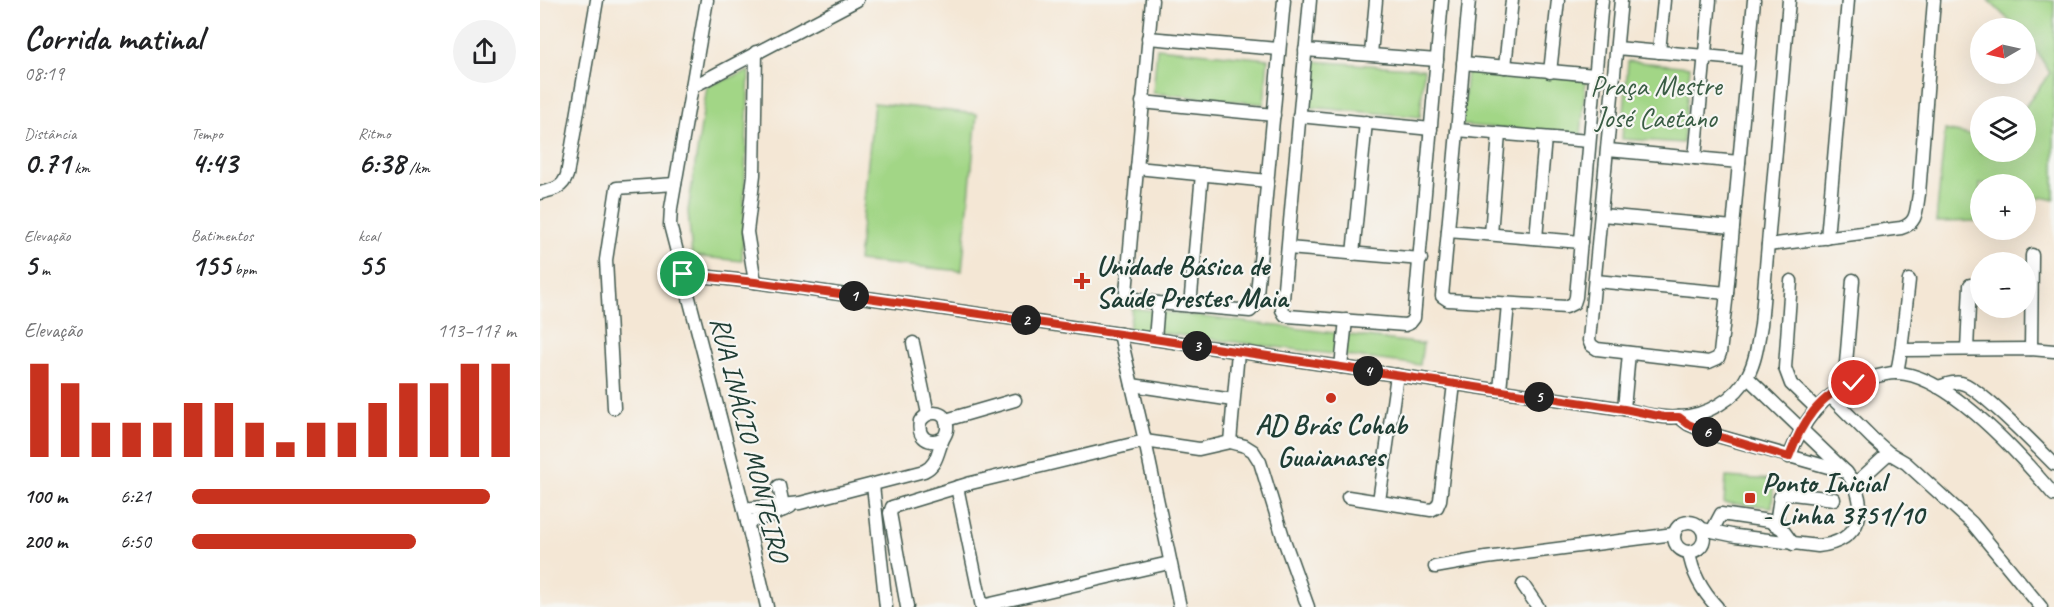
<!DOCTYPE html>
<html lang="pt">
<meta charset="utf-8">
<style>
body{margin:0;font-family:Caveat,sans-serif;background:#f2f2f2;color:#202124;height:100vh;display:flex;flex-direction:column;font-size:22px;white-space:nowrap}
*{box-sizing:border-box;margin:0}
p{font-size:20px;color:#757577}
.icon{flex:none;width:33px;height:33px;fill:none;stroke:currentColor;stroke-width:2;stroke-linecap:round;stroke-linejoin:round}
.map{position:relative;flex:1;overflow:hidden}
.side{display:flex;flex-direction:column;background:#fff;width:540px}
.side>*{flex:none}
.needle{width:39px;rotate:261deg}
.fabs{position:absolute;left:1430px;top:18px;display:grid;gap:12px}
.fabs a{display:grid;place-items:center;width:66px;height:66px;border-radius:50%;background:#fff;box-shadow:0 6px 24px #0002;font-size:30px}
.pin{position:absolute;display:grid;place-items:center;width:51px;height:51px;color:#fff;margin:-26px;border:3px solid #fff;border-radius:50%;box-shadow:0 2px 6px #0007}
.km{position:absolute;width:30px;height:30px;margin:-15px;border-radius:50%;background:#222;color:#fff;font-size:16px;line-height:30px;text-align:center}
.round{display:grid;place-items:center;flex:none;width:63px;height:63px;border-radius:32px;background:#f2f2f2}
.overview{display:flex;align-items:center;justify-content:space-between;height:102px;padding:0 24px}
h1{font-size:33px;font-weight:700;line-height:45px}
.metrics{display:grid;grid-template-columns:repeat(3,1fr);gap:9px;height:102px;padding:6px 24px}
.metrics div{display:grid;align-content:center}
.metrics b{font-size:30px;font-weight:700}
.metrics small{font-size:16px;font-weight:400}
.metrics p{font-size:16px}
.chart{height:168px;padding:12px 24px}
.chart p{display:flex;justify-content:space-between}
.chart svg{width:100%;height:108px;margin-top:6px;stroke:#c8321e;stroke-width:6}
ul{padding:0 24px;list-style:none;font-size:20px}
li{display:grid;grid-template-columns:96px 72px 1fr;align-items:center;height:45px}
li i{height:15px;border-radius:8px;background:#c8321e}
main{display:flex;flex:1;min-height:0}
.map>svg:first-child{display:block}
</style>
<main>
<section class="side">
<div class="overview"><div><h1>Corrida matinal</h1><p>08:19</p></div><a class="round"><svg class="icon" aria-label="share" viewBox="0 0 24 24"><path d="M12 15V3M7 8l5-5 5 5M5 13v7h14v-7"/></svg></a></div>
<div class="metrics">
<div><p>Distância</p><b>0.71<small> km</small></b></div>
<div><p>Tempo</p><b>4:43</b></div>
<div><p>Ritmo</p><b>6:38<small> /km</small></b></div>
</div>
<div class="metrics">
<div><p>Elevação</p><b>5<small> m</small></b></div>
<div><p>Batimentos</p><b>155<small> bpm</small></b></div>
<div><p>kcal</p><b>55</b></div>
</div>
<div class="chart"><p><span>Elevação</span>113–117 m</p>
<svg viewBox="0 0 160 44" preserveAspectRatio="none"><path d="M5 44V6M15 44V14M25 44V30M35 44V30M45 44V30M55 44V22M65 44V22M75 44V30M85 44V38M95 44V30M105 44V30M115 44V22M125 44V14M135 44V14M145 44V6M155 44V6"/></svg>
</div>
<ul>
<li><b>100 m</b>6:21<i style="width:92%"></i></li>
<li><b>200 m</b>6:50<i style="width:69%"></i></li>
</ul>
</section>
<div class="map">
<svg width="1514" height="607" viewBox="0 0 1514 607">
<rect width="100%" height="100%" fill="#f6f6f2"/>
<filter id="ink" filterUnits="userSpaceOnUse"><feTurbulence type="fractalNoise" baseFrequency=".0167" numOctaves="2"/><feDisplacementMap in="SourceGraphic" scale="12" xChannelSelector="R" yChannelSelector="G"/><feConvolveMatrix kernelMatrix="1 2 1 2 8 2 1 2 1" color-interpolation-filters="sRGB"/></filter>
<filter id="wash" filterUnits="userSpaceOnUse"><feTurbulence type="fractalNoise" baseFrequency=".008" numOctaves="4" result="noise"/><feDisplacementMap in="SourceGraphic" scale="24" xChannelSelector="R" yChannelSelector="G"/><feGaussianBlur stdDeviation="1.35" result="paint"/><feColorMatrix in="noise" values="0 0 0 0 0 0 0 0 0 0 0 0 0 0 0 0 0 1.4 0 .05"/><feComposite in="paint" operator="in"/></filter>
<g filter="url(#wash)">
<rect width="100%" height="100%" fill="#f4e7d5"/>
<g fill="#a2d686" stroke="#608a5d" stroke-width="1.5">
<polygon points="1448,0 1514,0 1514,200 1502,197 1485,204 1485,184 1440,184 1440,221 1396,222 1405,130 1440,137 1440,152 1485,152 1485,107 1510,73 1491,42 1485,36 1485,28 1477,28"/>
<polygon points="617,48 728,59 724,104 613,93"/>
<polygon points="772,61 884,69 880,117 768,107"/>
<polygon points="1088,61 1150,67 1143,143 1082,139"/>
<polygon points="927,69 1046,79 1041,135 922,125"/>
<polygon points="209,71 202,261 152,256 148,211 167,86"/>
<polygon points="334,103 437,114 422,271 318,261"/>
<polygon points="592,308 883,344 880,365 589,329"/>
<polygon points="1186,477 1234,480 1232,507 1184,503"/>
</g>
</g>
<g filter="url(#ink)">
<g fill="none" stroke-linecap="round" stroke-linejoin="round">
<defs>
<g id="minor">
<polyline points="167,0 131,208 130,225 204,509 227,607"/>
<polyline points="612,0 586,293 591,298 618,303 710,311 716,305 744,0"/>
<polyline points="770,0 742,310 745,315 748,316 865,325 870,323 874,318 902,0"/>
<polyline points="929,0 902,296 908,300 1026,307 1034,303 1036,297 1062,0"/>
<polyline points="1081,0 1049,340 1051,345 1057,349 1169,362 1178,358 1180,353 1187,293 1214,0"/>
<polyline points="608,38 739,49"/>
<polyline points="1077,48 1208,60"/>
<polyline points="765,50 897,60"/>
<polyline points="1119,52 1124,0"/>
<polyline points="831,54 836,0"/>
<polyline points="923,63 1055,75"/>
<polyline points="965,67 972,0"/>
<polyline points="1010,72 1018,0"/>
<polyline points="152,87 317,0"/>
<polyline points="602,102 734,115"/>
<polyline points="759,116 891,129"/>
<polyline points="917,130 1049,141"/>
<polyline points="1068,150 1199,162"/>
<polyline points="1155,158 1170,0"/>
<polyline points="597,168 728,181"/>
<path d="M0,193C13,190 23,188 27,175L57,0"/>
<polyline points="1062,215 1193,227"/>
<polyline points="908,231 1041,242"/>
<polyline points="951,234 959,134"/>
<polyline points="996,238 1005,138"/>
<polyline points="1287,238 1308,0"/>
<path d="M1228,245L1361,228C1378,223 1376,210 1379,194L1394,0"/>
<polyline points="748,248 881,259"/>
<polyline points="813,254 826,122"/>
<path d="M143,274L215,282L580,334L1084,409C1101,413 1121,419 1139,417C1166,416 1196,399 1208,375C1216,360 1218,342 1221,325L1249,0"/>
<polyline points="1055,281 1187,293"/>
<polyline points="1251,281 1245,368 1251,384 1276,408"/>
<polyline points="215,282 207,232 214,175 216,52"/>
<polyline points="650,306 662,174"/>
<polyline points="580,334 605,441 640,607"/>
<polyline points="615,339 618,303"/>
<polyline points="373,343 388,414"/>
<polyline points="1427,349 1430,285"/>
<polyline points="1491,349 1492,255"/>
<polyline points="1361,350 1369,280"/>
<polyline points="801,367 806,320"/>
<polyline points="1357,373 1361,350 1491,349 1514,351"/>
<polyline points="592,385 693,400"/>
<polyline points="1304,387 1313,280"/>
<path d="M1398,387C1406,385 1413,381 1421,383C1438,386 1499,449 1514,464"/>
<polyline points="960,390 968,304"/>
<polyline points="1290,396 1332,438 1349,453 1366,463 1432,523 1501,607"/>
<polyline points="74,408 66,260 77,188 135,184"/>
<polyline points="1084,409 1089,353"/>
<polyline points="1139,417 1148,424 1171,434 1306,472"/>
<polyline points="406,420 475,400"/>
<polyline points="690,442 698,352"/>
<path d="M1249,457C1262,423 1281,394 1317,382C1330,379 1344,372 1358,373C1410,376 1481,456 1514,495"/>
<polyline points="1315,484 1349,453"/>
<polyline points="333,485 346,607"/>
<polyline points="239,486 244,510"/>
<polyline points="417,487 442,607"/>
<polyline points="808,497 891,510 897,507 900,500 914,384"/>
<polyline points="839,501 857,375"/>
<path d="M204,509L260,503L384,471C398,464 397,452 403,439C405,435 408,432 407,426C406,409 387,410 380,422C377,437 389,446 403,438"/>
<polyline points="207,522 230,516 250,507"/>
<circle cx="1149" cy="537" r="15"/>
<polyline points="1236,524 1240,497 1244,493 1294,499"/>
<path d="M1162,529L1196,536L1278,546C1322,542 1331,505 1307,473L1207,377"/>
<polyline points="1172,531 1181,514 1229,521 1242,529 1253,544"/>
<path d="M1149,552C1152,573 1162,591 1177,607"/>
<polyline points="895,567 946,558 1134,534"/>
<polyline points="983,585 998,607"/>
<polyline points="442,606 629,563"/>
<polyline points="367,607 350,513 352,507 431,483 605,441 659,449 690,442 705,446 713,451 720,462 744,540 768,607"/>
</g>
</defs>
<use href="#minor" stroke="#3f564c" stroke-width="15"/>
<use href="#minor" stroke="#fff" stroke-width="12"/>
</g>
</g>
<g fill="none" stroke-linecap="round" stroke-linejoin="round" filter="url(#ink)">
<defs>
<path id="route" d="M143,274L215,282L580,334L1084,409L1124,417H1139L1148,424L1171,434L1249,457C1261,424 1279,394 1314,383"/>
</defs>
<use href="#route" stroke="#fff" stroke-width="12"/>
<use href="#route" stroke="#c8321e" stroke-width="8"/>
</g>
<g fill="#c8321e" stroke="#f6f6f2" stroke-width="2">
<path d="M539 272h6v6h6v6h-6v6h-6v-6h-6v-6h6z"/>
<circle cx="791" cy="398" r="6"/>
<rect x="1204" y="492" width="12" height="12" rx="3"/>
</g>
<g text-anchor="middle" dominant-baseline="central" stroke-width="4.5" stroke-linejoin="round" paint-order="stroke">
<g font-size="28" fill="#395c44" stroke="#f6f6f2">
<text x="1116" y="85">Praça Mestre<tspan x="1116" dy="32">José Caetano</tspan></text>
</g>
<g font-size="28" font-weight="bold" fill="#1f3d34" stroke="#f6f6f2" text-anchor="start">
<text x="556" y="265">Unidade Básica de<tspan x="556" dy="32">Saúde Prestes Maia</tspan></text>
<text x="791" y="424" text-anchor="middle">AD Brás Cohab<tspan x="791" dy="32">Guaianases</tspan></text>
<text x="1222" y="482">Ponto Inicial<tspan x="1222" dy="32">- Linha 3751/10</tspan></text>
</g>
<g font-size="28" fill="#1f3d34" stroke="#f6f6f2">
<text transform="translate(210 439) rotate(76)">RUA INÁCIO MONTEIRO</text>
</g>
</g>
</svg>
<div class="fabs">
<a><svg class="needle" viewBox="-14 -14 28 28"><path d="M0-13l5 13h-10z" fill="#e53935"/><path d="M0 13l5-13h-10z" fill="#757577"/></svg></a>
<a><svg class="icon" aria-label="layers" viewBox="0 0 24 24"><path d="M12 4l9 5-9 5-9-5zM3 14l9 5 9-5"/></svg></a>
<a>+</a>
<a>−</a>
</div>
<div class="pin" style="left:143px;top:274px;background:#1e9e55"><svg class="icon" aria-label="arrive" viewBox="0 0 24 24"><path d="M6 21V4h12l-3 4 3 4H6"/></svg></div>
<div class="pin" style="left:1314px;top:383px;background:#d93025"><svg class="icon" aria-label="check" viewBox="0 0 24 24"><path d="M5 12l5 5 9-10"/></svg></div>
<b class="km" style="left:314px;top:296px">1</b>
<b class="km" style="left:486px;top:320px">2</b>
<b class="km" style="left:657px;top:346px">3</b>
<b class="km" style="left:828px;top:371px">4</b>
<b class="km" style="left:999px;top:397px">5</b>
<b class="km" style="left:1167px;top:432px">6</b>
</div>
</main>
